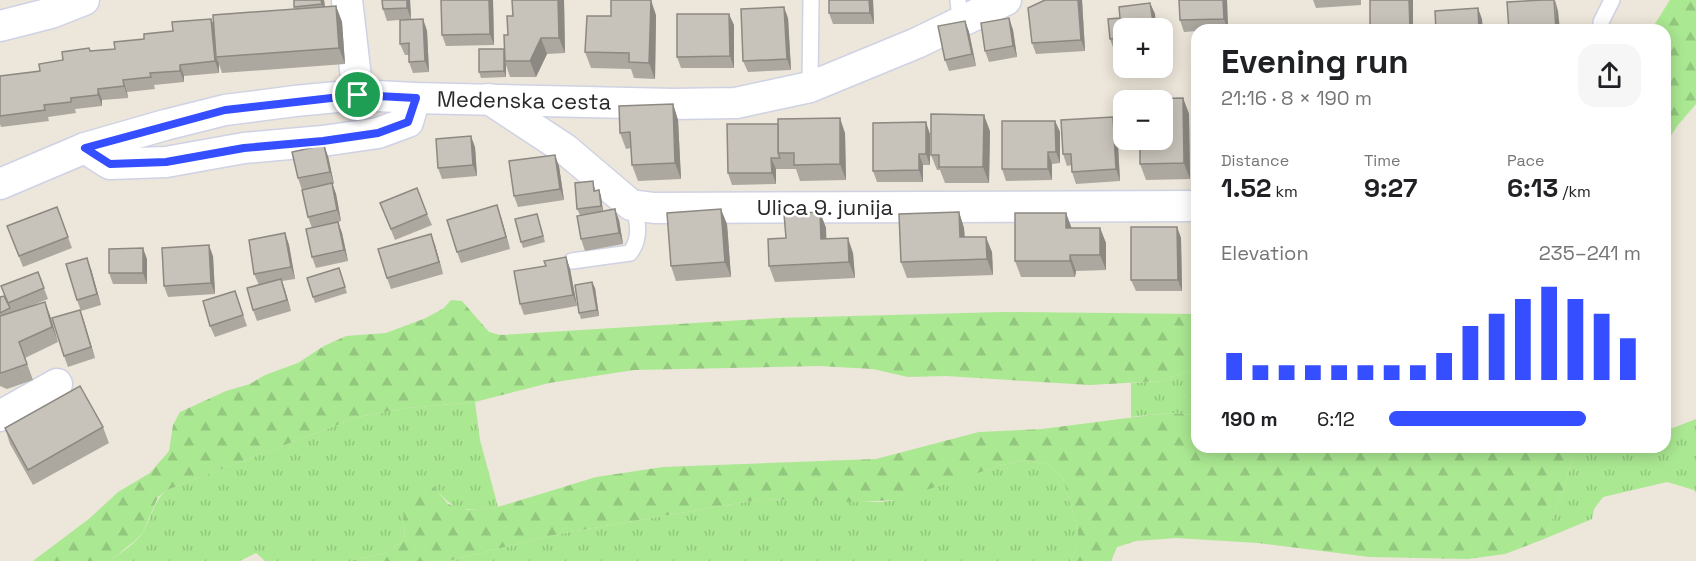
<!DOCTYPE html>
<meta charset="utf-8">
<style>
body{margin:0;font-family:"Space Grotesk",sans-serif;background:#f6f6f6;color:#202124;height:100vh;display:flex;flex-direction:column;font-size:22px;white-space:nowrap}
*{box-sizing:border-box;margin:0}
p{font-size:20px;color:#757577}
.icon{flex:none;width:33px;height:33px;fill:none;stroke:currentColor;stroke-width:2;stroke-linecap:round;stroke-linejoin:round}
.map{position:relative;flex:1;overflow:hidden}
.side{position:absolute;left:1191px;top:24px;width:480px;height:429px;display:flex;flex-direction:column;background:#fff;border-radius:18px;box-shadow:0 3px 15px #0003}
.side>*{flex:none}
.fabs{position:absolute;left:1113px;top:18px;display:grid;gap:12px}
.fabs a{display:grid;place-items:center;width:60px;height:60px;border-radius:12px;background:#fff;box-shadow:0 3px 15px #0003;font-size:30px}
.pin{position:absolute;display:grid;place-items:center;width:51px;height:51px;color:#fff;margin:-26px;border:3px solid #fff;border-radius:50%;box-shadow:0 2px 6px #0007}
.round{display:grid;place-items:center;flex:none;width:63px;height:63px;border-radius:18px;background:#f6f6f6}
.summary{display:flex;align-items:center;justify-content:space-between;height:102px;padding:0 30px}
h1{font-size:33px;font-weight:700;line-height:45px}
.figures{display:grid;grid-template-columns:repeat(3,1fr);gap:9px;height:102px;padding:6px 30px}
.figures div{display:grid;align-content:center}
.figures b{font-size:26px;font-weight:700}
.figures small{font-size:16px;font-weight:400}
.figures p{font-size:16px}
.chart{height:168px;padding:12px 30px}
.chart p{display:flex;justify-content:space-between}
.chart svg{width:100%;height:108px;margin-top:6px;stroke:#354eff;stroke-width:6}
ul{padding:0 30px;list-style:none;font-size:20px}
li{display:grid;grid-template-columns:96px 72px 1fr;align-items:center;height:45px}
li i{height:15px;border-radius:8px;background:#354eff}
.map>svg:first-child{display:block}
</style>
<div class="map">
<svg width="1696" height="561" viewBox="0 0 1696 561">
<defs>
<pattern id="grass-tufts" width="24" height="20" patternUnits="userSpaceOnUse" patternTransform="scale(1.5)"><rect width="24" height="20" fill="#aae891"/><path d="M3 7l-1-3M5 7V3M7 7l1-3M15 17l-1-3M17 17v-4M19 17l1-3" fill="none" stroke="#92c77d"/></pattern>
<pattern id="forest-firs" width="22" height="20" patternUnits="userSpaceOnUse" patternTransform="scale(1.5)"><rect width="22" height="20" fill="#aae891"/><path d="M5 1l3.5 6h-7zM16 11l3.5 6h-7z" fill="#92c77d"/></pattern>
</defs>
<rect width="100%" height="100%" fill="#ede6da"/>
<g fill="url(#grass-tufts)">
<polygon points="1191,370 1197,371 1197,415 1167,413 1131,417 1131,383 1160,381"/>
<path d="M475,402L480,440L498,507C460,511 456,514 431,483L403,510L405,540L388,552L351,561H265L256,553L240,561H109C120,552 137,544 144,530C152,516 154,500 167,490L358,417L406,408Z"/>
<polygon points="1696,419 1696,493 1694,490 1667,482 1603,497 1594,509 1592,519 1544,539 1562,495 1575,449 1597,447 1665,447 1665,431"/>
<polygon points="1026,460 1049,464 1063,478 1078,530 1078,542 1071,561 448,561 558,534 762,499 882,502 895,500 1002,465"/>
</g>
<g fill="url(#forest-firs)">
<polygon points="1670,0 1696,0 1696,104 1678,125 1665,144 1665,30 1651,30"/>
<polygon points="451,300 462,301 489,332 500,335 777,318 1004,312 1197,314 1197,371 1191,370 1160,381 1090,385 946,376 908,377 873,369 819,366 634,370 549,383 475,402 406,408 358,417 167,490 158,497 143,532 136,540 109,561 33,561 90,518 118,492 150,473 169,451 173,425 180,412 226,391 250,384 265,375 298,363 324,346 346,336 386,333 426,318 444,308"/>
<polygon points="1167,413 1197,415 1197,447 1573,447 1575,449 1562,495 1544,539 1505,554 1468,559 1370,557 1258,543 1176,538 1136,541 1117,547 1111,561 1071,561 1078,542 1078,530 1063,478 1049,464 1026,460 1002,465 896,500 855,502 762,499 558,534 448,561 351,561 388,552 405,540 403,510 418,479 431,483 448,504 468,510 498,507 596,477 663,467 876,459 979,432 1042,429"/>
</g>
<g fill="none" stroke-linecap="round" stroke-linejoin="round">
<defs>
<g id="service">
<polyline points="958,0 960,20"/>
<polyline points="1601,22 1612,0"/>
<polyline points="810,87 811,0"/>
<path d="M572,261L630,253C641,239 639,219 631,205"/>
</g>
<g id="minor">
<polyline points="347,0 358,95"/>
<polyline points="0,26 51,13 84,0"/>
<polyline points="489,99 565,149 631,205 654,208 1197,206"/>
<polyline points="85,148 110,164 166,162 244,148 323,141 378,133 408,122 415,98"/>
<polyline points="0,184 85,148 165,125 225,110 295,101 358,95 415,98 673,104 736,103 810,87 917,43 1006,0"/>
<polyline points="0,416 57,384"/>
</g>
</defs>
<use href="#service" stroke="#cfd2e4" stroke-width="18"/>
<use href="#minor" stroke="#cfd2e4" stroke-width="33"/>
<use href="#service" stroke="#fff" stroke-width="15"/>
<use href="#minor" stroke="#fff" stroke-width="30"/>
</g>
<g fill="#aca8a0">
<polygon points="324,0 325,7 336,6 342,22 345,64 222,73 219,64 219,73 184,76 184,82 154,85 155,89 127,92 128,98 102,100 102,106 75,109 76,113 48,117 49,121 1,127 0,124 0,76 40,71 63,60 90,51 115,49 211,19 214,25 295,9 294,7"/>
<polygon points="382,0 410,0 411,19 387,21 383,9"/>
<polygon points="493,0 494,45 446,46 442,35"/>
<polygon points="564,0 565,53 547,54 536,77 510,77 506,65 506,77 481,78 479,72 504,49 513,16"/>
<polygon points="829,0 873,0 874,24 833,24 829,13"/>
<polygon points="1045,0 1082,0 1085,51 1036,54 1032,43"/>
<polygon points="1179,0 1227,0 1228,30 1197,30 1197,31 1184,32 1180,20"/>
<polygon points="1313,0 1361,0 1361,5 1316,8"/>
<polygon points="1150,3 1155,14 1156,28 1124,28 1124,49 1114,50 1110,39 1108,19 1120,18 1119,7"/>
<polygon points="656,15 655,79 634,78 631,69 591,68 585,52 611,16"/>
<polygon points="788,18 791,70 748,72 743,61"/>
<polygon points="1009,18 1013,30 1017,57 989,62 985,51"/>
<polygon points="423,19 427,31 429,72 413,73 409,62 409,55 405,55 400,44"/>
<polygon points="965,21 969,32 976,66 949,71 945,60"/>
<polygon points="734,25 734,68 681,68 677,57"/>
<polygon points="1183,98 1189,114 1190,179 1146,180 1140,164"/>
<polygon points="673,104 678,120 681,179 638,181 632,165 631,148 626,149 620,133"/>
<polygon points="1113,117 1117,128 1120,181 1076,184 1072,172 1072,165 1067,166 1063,154"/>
<polygon points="1055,121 1060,132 1060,163 1052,164 1052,180 1006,181 1002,169"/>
<polygon points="727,124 845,133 846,180 800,181 796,169 776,169 776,184 732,185 728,173"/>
<polygon points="990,131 989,183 945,183 940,170 937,170 931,155"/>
<polygon points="930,134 930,165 923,165 923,182 877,182 873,171"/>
<polygon points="475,147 477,176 442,179 438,168"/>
<polygon points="328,156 334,184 332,184 336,194 341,221 338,222 342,233 348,261 316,268 312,257 312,228 308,217 302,190 298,178"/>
<polygon points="559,166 564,200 518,207 514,196"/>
<polygon points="595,187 595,191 599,190 601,196 603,211 619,220 623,244 585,251 581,239 590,214 580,215 577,209"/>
<polygon points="380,203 427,214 432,225 395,240"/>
<polygon points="57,207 72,248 23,267 7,226"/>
<polygon points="820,212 826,228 826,239 853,253 855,278 775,282 769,266 786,238"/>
<polygon points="959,212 964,228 965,237 992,252 993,275 907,278 901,262"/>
<polygon points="1066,213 1071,228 1100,228 1106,243 1106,270 1076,271 1075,277 1021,277 1015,261"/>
<polygon points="501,217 510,249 461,263 457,252"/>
<polygon points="539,220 545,242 523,248 521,242"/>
<polygon points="727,224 731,277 676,281 671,266"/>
<polygon points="1177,227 1181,238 1182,291 1136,291 1131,280"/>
<polygon points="285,233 289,245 295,279 282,281 291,311 257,321 253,310 259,285 254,274"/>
<polygon points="435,245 443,274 391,289 387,278"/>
<polygon points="213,256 215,294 168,297 164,286"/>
<polygon points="566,257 570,269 577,306 524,315 520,304 546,266"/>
<polygon points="147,259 147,284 113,284 109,273"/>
<polygon points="339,268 347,293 315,303 313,297"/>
<polygon points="91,269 101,305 81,311 77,300"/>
<polygon points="38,272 48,299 33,305 45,302 58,342 25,358 33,380 7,389 0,386 0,297 8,303"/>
<polygon points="595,288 599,316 581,319 579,313"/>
<polygon points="235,291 247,326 215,337 210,326"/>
<polygon points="80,310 95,358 68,367 64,356"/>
<polygon points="103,427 109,443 33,485 10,444 5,428"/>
</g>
<g fill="#8c8882">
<polygon points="321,0 324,0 326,16 322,4"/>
<polygon points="407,0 410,0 411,19 407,8"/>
<polygon points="489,0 493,0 494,45 490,34"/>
<polygon points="558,0 564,0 565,53 559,38"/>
<polygon points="651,0 656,15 655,79 649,63"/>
<polygon points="869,0 873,0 874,24 870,13"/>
<polygon points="1078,0 1082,0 1085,51 1081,40"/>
<polygon points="1223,0 1227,0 1228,30 1224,19"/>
<polygon points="1409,0 1413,0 1413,30 1410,30 1410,29"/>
<polygon points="1555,0 1558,11 1560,30 1556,30"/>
<polygon points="1150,3 1155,14 1156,28 1154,28"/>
<polygon points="336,6 342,22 345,64 339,48"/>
<polygon points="784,7 788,18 791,70 787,59"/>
<polygon points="1478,8 1482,19 1483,30 1479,30"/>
<polygon points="729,14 734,25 734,68 730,56"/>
<polygon points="1009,18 1013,30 1017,57 1013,46"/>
<polygon points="211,19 216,30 216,57 219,64 219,73 215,61"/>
<polygon points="423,19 427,31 429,72 425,61"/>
<polygon points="965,21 969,32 976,66 972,54"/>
<polygon points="541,38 547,54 536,77 530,61"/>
<polygon points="504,49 505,61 506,65 506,77 504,71"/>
<polygon points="180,65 184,76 184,82 180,71"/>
<polygon points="123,80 127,92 128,98 124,86"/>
<polygon points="98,89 102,100 102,106 98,95"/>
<polygon points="1183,98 1189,114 1190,179 1184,163"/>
<polygon points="673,104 678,120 681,179 675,163"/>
<polygon points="984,115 990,131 989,183 983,167"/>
<polygon points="1113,117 1117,128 1120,181 1116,169"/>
<polygon points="840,118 845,133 846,180 840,164"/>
<polygon points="1055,121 1060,132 1060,163 1056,152"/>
<polygon points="926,122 930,134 930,165 926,154"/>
<polygon points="471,136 475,147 477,176 473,165"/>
<polygon points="324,145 328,156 334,184 330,172"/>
<polygon points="1048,152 1052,164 1052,180 1048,169"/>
<polygon points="919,154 923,165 923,182 919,170"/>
<polygon points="555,155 559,166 564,200 560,189"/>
<polygon points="771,158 776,169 776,184 772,173"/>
<polygon points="332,183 336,194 341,221 337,210"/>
<polygon points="599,190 601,196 603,212 601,206"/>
<polygon points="497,205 501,217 510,249 506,237"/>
<polygon points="615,209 619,220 623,244 619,233"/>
<polygon points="721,209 727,224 731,277 725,262"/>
<polygon points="820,212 826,228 827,255 821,239"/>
<polygon points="959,212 964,228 965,253 960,237"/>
<polygon points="1066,213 1072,229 1066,228"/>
<polygon points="338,222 342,233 348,261 344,250"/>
<polygon points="1177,227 1181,238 1182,291 1178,280"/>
<polygon points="1100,228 1106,243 1106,270 1100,255"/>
<polygon points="285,233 289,245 295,279 291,267"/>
<polygon points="431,234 435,245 443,274 439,262"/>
<polygon points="986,237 992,252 993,275 987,259"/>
<polygon points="848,238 853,253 855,278 849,262"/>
<polygon points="209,245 213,256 215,294 211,283"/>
<polygon points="143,248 147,259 147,284 143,273"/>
<polygon points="1070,255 1076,271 1075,277 1070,261"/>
<polygon points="566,257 570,269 577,306 573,295"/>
<polygon points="87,258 91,269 101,305 97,294"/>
<polygon points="281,279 285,290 291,311 287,300"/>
<polygon points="592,282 595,288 599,316 597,310"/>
<polygon points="45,302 51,318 58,342 52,327"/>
<polygon points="80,310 84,321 95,358 91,347"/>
</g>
<g fill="#c8c3ba" stroke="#8c8882" stroke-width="1.5">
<polygon points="294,0 321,0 322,4 294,7"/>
<polygon points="382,0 407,0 407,8 383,9"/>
<polygon points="441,0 489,0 490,34 442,35"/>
<polygon points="512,0 558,0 559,38 541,38 530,61 505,61 504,35 508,35 507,16 513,16"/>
<polygon points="611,0 651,0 649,63 629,62 629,53 585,52 587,16 611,16"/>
<polygon points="829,0 869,0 870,13 829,13"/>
<polygon points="1045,0 1078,0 1081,40 1032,43 1028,8"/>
<polygon points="1179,0 1223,0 1224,19 1180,20"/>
<polygon points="1370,0 1409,0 1410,29 1370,30"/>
<polygon points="1543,0 1554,0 1556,30 1509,30 1507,2"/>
<polygon points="1150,3 1154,28 1124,28 1124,37 1110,39 1108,19 1120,18 1119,7"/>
<polygon points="336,6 339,48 216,57 213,15"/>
<polygon points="784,7 787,59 743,61 741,9"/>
<polygon points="1478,8 1479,30 1436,30 1435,11"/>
<polygon points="677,14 729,14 730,56 677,57"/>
<polygon points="1009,18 1013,46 985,51 981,23"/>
<polygon points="211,19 215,61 180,65 180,71 150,73 151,77 123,80 124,86 98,89 98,95 71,98 71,102 44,105 45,110 0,116 0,76 40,71 39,64 63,60 62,52 89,48 90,51 115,49 114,42 144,39 144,34 173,31 172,22"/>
<polygon points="423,19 425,61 409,62 409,43 400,44 400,20"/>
<polygon points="965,21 972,54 945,60 938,26"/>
<polygon points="479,49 504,49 504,71 479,72"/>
<polygon points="1183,98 1184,163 1140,164 1140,140 1162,140 1162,100 1139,100 1139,99"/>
<polygon points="673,104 675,163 632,165 630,132 620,133 619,106"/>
<polygon points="931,114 984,115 983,167 939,167 939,155 931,155"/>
<polygon points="1113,117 1116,169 1072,172 1071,154 1063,154 1061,120"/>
<polygon points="840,118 840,164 794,165 794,153 778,153 778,119"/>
<polygon points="1002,121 1055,121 1056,152 1048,152 1048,169 1002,169"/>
<polygon points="926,122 926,154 919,154 919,170 873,171 873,123"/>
<polygon points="727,124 778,124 778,153 780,158 771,158 772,173 728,173"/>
<polygon points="471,136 473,165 438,168 436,139"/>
<polygon points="324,145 330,172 298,178 292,152"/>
<polygon points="555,155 560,189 514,196 509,161"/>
<polygon points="593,181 594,191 599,190 601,206 577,209 575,183"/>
<polygon points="332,183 337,210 308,217 302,190"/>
<polygon points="417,188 427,214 391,229 380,203"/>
<polygon points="497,205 506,237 457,252 447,220"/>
<polygon points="57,207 68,237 19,256 7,226"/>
<polygon points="615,209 619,233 581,239 577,216"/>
<polygon points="721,209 725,262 671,266 667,213"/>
<polygon points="820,212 821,239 848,238 849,262 769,266 768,239 786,238 784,214"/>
<polygon points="959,212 960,237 986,237 987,259 901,262 899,214"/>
<polygon points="1015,213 1066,213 1066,228 1100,228 1100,255 1070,255 1070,261 1015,261"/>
<polygon points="537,214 543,236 521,242 515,219"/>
<polygon points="338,222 344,250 312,257 306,229"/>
<polygon points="1131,227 1177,227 1178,280 1131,280"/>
<polygon points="285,233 291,267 254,274 249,240"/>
<polygon points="431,234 439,262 387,278 378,249"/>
<polygon points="209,245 211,283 164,286 162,248"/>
<polygon points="143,248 143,273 109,273 109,249"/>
<polygon points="566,257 573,295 520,304 514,271 546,266 544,261"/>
<polygon points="87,258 97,294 77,300 66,264"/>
<polygon points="339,268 345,287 313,297 307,278"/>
<polygon points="38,272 44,288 8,303 1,286"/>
<polygon points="281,279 287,300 253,310 247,288"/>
<polygon points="592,282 597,310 579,313 575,285"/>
<polygon points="235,291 243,315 210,326 203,301"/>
<polygon points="4,296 10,308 0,313 0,297"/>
<polygon points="45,302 52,327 19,342 27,364 1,373 0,372 0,316"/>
<polygon points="80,310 91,347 64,356 52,318"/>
<polygon points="80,386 103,427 28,470 5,428"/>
</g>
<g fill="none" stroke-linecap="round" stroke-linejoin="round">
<defs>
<polygon id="route" points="358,95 416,98 408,122 378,133 323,141 244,148 166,162 110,164 85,148 225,110"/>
</defs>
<use href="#route" stroke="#fff" stroke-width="12"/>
<use href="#route" stroke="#354eff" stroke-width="8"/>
</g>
<g text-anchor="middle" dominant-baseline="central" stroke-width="5" stroke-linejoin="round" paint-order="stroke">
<g font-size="22" fill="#292929" stroke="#fff">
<text transform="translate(524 100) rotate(1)">Medenska cesta</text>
<text x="825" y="207">Ulica 9. junija</text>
</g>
</g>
</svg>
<div class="fabs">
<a>+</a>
<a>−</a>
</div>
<div class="pin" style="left:358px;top:95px;background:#1e9e55"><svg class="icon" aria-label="arrive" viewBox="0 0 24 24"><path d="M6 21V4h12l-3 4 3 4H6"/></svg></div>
<section class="side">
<div class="summary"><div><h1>Evening run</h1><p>21:16 · 8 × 190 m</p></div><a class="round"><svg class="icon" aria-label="share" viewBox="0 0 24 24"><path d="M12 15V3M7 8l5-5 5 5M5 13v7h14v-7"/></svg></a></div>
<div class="figures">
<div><p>Distance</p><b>1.52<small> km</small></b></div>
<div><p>Time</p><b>9:27</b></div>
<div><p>Pace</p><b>6:13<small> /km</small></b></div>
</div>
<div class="chart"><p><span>Elevation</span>235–241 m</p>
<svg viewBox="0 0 160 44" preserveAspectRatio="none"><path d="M5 44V33M15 44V38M25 44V38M35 44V38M45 44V38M55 44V38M65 44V38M75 44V38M85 44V33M95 44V22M105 44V17M115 44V11M125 44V6M135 44V11M145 44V17M155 44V27"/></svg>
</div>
<ul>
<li><b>190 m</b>6:12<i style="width:78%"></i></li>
</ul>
</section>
</div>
